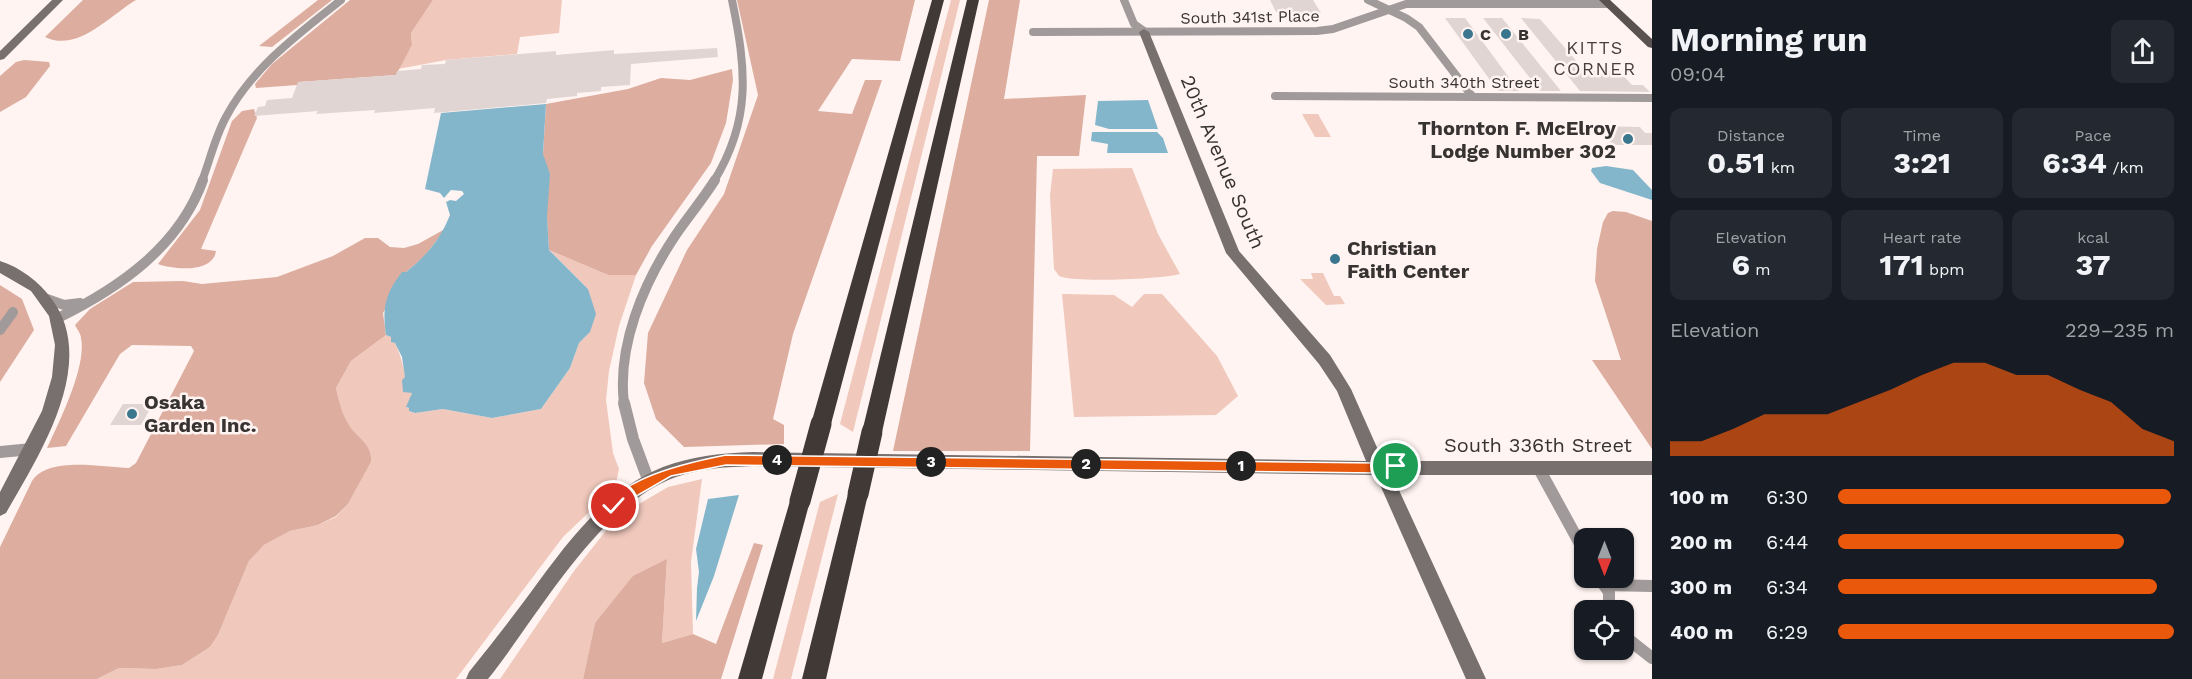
<!DOCTYPE html>
<meta charset="utf-8">
<style>
body{margin:0;font-family:"Work Sans",sans-serif;background:#242831;color:#f1f3f6;height:100vh;display:flex;flex-direction:column;font-size:22px;white-space:nowrap}
*{box-sizing:border-box;margin:0}
p{font-size:20px;color:#9ea1a6}
.icon{flex:none;width:33px;height:33px;fill:none;stroke:currentColor;stroke-width:2;stroke-linecap:round;stroke-linejoin:round}
.map{position:relative;flex:1;overflow:hidden}
.details{display:flex;flex-direction:column;background:#171b24;width:540px}
.details>*{flex:none}
.needle{width:39px;rotate:180deg}
.fabs{position:absolute;left:1574px;top:528px;display:grid;gap:12px}
.fabs a{display:grid;place-items:center;width:60px;height:60px;border-radius:12px;background:#171b24;box-shadow:0 2px 4px #0004;font-size:30px}
.pin{position:absolute;display:grid;place-items:center;width:51px;height:51px;color:#fff;margin:-26px;border:3px solid #fff;border-radius:50%;box-shadow:0 2px 6px #0007}
.km{position:absolute;width:30px;height:30px;margin:-15px;border-radius:50%;background:#222;color:#fff;font-size:16px;line-height:30px;text-align:center}
.round{display:grid;place-items:center;flex:none;width:63px;height:63px;border-radius:12px;background:#242831}
.summary{display:flex;align-items:center;justify-content:space-between;height:102px;padding:0 18px}
h1{font-size:33px;font-weight:700;line-height:45px}
.metrics{display:grid;grid-template-columns:repeat(3,1fr);gap:9px;height:102px;padding:6px 18px}
.metrics div{display:grid;align-content:center;border-radius:12px;background:#242831;text-align:center}
.metrics b{font-size:30px;font-weight:700}
.metrics small{font-size:16px;font-weight:400}
.metrics p{font-size:16px}
.chart{height:168px;padding:12px 18px}
.chart p{display:flex;justify-content:space-between}
.chart svg{width:100%;height:108px;margin-top:6px;fill:#ea580c;opacity:.7}
ul{padding:0 18px;list-style:none;font-size:20px}
li{display:grid;grid-template-columns:96px 72px 1fr;align-items:center;height:45px}
li i{height:15px;border-radius:8px;background:#ea580c}
main{display:flex;flex:1;min-height:0}
.map>svg:first-child{display:block}
</style>
<main>
<div class="map">
<svg width="1652" height="679" viewBox="0 0 1652 679">
<rect width="100%" height="100%" fill="#fff4f1"/>
<g fill="#f0c8bc">
<polygon points="433,0 562,0 559,33 520,37 517,54 446,60 398,69 412,45 411,33"/>
<polygon points="951,0 960,0 853,432 840,424"/>
<polygon points="1302,114 1318,114 1331,137 1315,137"/>
<path d="M1132,168L1158,234L1180,274C1162,279 1075,283 1059,276L1054,269L1050,196L1053,169Z"/>
<path d="M549,250L608,275H636L619,326L609,371L606,400L613,453L619,469L616,483L607,495L563,537L456,679H97L119,668L156,669L182,665L210,647L218,635L249,561L264,545L290,531L318,525L336,517L348,504L371,462C373,443 356,439 349,426C342,414 339,401 336,388L351,361L386,335L391,337V341L395,343C403,359 404,376 412,393L407,408H409V411L415,413L443,409L492,418L541,409L570,368L579,343L590,332L588,289Z"/>
<polygon points="1311,273 1323,273 1334,296 1340,296 1345,304 1326,305 1300,279 1313,279"/>
<polygon points="1062,294 1114,295 1132,307 1144,294 1162,294 1217,356 1238,396 1216,415 1074,417"/>
<polygon points="702,479 691,562 693,634 662,643 667,559 595,623 583,679 500,679 574,571 617,517 668,487"/>
<polygon points="838,494 791,679 773,679 820,502"/>
</g>
<g fill="#ddad9f">
<path d="M83,0H136C110,15 78,53 45,37Z"/>
<polygon points="318,0 332,0 272,47 259,46"/>
<polygon points="350,0 433,0 411,33 412,45 396,75 299,82 297,85 256,88 255,84 272,64"/>
<polygon points="737,0 915,0 900,61 852,59 818,111 852,114 865,80 882,80 793,334 773,419 784,425 784,444 684,447 656,419 644,383 648,333 687,250 724,194 758,95"/>
<polygon points="989,0 1020,0 1004,99 1086,95 1079,156 1037,156 1030,451 893,451"/>
<polygon points="24,60 49,62 50,66 26,97 0,112 0,76 16,62"/>
<polygon points="732,69 733,80 726,123 711,163 652,246 636,275 608,275 549,250 543,154 546,104 628,89 661,78 690,80"/>
<path d="M254,109L257,118L201,249L216,251C213,273 175,270 158,264L200,210L232,121L242,111Z"/>
<polygon points="1613,211 1626,212 1652,221 1652,449 1592,360 1621,360 1595,281 1597,249 1603,222 1608,213"/>
<path d="M445,229L425,256L406,272L383,313L386,335L351,361L336,388C339,401 342,414 349,425C356,438 373,443 371,462L348,504L336,516L318,525L290,531L264,545L249,561L218,635L210,647L182,665L156,669L119,668L97,679H0V547L32,481C48,456 101,467 129,468L136,463L194,351L191,346L132,345L120,354L66,446L47,448C59,422 87,366 81,338C81,334 77,329 75,325L90,309L133,282L183,281L202,284L277,277L333,256L365,238H378L390,247L404,248L418,244Z"/>
<polygon points="0,285 22,299 34,330 0,382"/>
<polygon points="754,543 763,545 721,679 583,679 595,623 633,576 667,559 662,643 693,634 716,644"/>
</g>
<g fill="#84b6cb">
<polygon points="1148,100 1158,129 1109,129 1095,125 1098,101"/>
<path d="M546,104L543,154L550,174L547,216L549,250L588,289L596,314L590,332L579,343L570,368L541,409L492,418L443,409L415,413L409,411V408L406,407L412,393L403,392L402,380L405,377L402,357L395,343L391,342V337L386,335C382,308 385,294 402,272H406C426,256 440,240 450,215L446,202L450,200L456,201L464,194L462,191L451,190L444,198L440,193L425,189L441,113Z"/>
<polygon points="1092,132 1157,132 1163,138 1168,153 1107,153 1108,144 1091,141"/>
<polygon points="1606,166 1633,170 1652,190 1652,200 1600,183 1591,171 1592,168"/>
<polygon points="739,495 714,576 696,621 697,588 699,572 696,549 708,499"/>
</g>
<g fill="#e0d5d2">
<polygon points="1270,0 1313,0 1321,13 1276,12"/>
<polygon points="1445,18 1465,18 1519,91 1498,91"/>
<polygon points="1483,18 1502,18 1561,91 1540,91"/>
<polygon points="1521,18 1540,19 1585,71 1619,71 1632,85 1643,85 1650,92 1580,91"/>
<polygon points="717,48 718,57 631,64 630,85 601,87 601,91 577,93 577,96 547,99 546,103 434,113 435,108 374,113 375,110 316,114 318,111 254,116 258,107 265,106 267,100 292,98 298,82 396,75 397,71 421,69 422,65 445,64 446,60 556,51 556,55 614,50 614,54"/>
<polygon points="1598,126 1640,127 1645,133 1652,133 1652,145 1613,145"/>
<polygon points="123,404 153,404 141,425 110,425"/>
</g>
<g fill="none" stroke-linecap="round" stroke-linejoin="round">
<g stroke="#a09b9a" stroke-width="8">
<polyline points="1124,0 1134,24 1144,31"/>
<polyline points="1368,0 1406,18 1419,27 1472,96"/>
<polyline points="1033,32 1317,31 1333,29 1406,4 1608,4"/>
<polyline points="1275,96 1652,98"/>
<path d="M202,181C210,160 215,137 226,117C252,68 298,34 341,0"/>
<path d="M714,181C752,119 746,68 732,0"/>
</g>
<g stroke="#a09b9a" stroke-width="10">
<polyline points="47,299 64,305 80,303"/>
<path d="M58,318C119,288 179,247 203,180"/>
<polyline points="0,330 13,312"/>
<path d="M624,404C617,346 643,284 675,236C688,217 703,199 715,180"/>
</g>
<g stroke="#a09b9a" stroke-width="12">
<polyline points="624,403 633,439 649,482"/>
<polyline points="0,452 32,449"/>
<polyline points="1538,467 1584,551"/>
<polyline points="1599,578 1609,592 1609,610"/>
<polyline points="1605,585 1652,586"/>
<polyline points="1623,635 1652,658"/>
</g>
<g fill="#77706e" fill-rule="evenodd">
<polygon points="52,0 63,0 4,59 0,60 0,51"/>
<path d="M1144,29L1149,32L1239,251L1330,355L1351,389L1383,461H1652V475H1392L1486,679H1466L1381,487L1374,475L753,466C727,467 701,468 676,477C598,505 539,615 488,679H466L469,672C490,646 511,619 531,592C567,543 604,491 663,467C692,456 722,453 753,452L1366,461L1337,391L1319,364L1226,253L1139,32Z"/>
<path d="M0,261C20,267 39,282 51,298C100,362 39,455 6,513L0,516V492L42,411L52,377L55,345L49,316L31,291L0,273Z"/>
</g>
<polygon fill="#5a5250" fill-rule="evenodd" points="1599,0 1610,0 1652,39 1652,48 1648,47"/>
<g fill="#413936" fill-rule="evenodd">
<polygon points="932,0 944,0 831,424 828,430 821,432 814,430 811,424"/>
<polygon points="967,0 979,0 882,432 879,438 872,440 865,438 862,432"/>
<polygon points="858,485 865,488 868,494 826,679 802,679 848,494 851,488"/>
<polygon points="800,492 807,495 810,501 762,679 738,679 790,501 793,495"/>
</g>
<g stroke="#413936" stroke-width="21">
<polyline points="858,494 872,432"/>
<polyline points="800,501 821,424"/>
</g>
</g>
<path fill="#ea580c" stroke="#fff" stroke-width="1.5" d="M726,455L1377,463L1396,462L1402,466L1396,471L1377,473L726,465L671,476L633,498L618,509H610L608,506C625,476 695,461 726,455Z"/>
<g fill="#3a768e" stroke="#fff4f1" stroke-width="2">
<circle cx="1468" cy="34" r="6"/>
<circle cx="1506" cy="34" r="6"/>
<circle cx="1628" cy="139" r="6"/>
<circle cx="1335" cy="259" r="6"/>
<circle cx="132" cy="414" r="6"/>
</g>
<g text-anchor="middle" dominant-baseline="central" stroke-width="5" stroke-linejoin="round" paint-order="stroke">
<g font-size="16" fill="#373332" stroke="#fff4f1">
<text transform="translate(1250 17) rotate(-1)">South 341st Place</text>
<text x="1464" y="82">South 340th Street</text>
</g>
<g font-size="16" font-weight="bold" fill="#373332" stroke="#fff4f1" text-anchor="start">
<text x="1480" y="34">C</text>
<text x="1518" y="34">B</text>
</g>
<g font-size="18" letter-spacing="1.5" fill="#473e3c" stroke="#fff4f1">
<text x="1595" y="47">KITTS<tspan x="1595" dy="21">CORNER</tspan></text>
</g>
<g font-size="20" font-weight="bold" fill="#373332" stroke="#fff4f1" text-anchor="start">
<text x="1616" y="128" text-anchor="end">Thornton F. McElroy<tspan x="1616" dy="23">Lodge Number 302</tspan></text>
<text x="1347" y="248">Christian<tspan x="1347" dy="23">Faith Center</tspan></text>
<text x="144" y="402">Osaka<tspan x="144" dy="23">Garden Inc.</tspan></text>
</g>
<g font-size="20" fill="#373332" stroke="#fff4f1">
<text transform="translate(1223 162) rotate(67)">20th Avenue South</text>
<text x="1538" y="445">South 336th Street</text>
</g>
</g>
</svg>
<div class="fabs">
<a><svg class="needle" viewBox="-14 -14 28 28"><path d="M0-13l5 13h-10z" fill="#e53935"/><path d="M0 13l5-13h-10z" fill="#9ea1a6"/></svg></a>
<a><svg class="icon" aria-label="locate" viewBox="0 0 24 24"><circle cx="12" cy="12" r="6"/><path d="M12 2v4M12 18v4M2 12h4M18 12h4"/></svg></a>
</div>
<div class="pin" style="left:1396px;top:466px;background:#1e9e55"><svg class="icon" aria-label="arrive" viewBox="0 0 24 24"><path d="M6 21V4h12l-3 4 3 4H6"/></svg></div>
<div class="pin" style="left:614px;top:506px;background:#d93025"><svg class="icon" aria-label="check" viewBox="0 0 24 24"><path d="M5 12l5 5 9-10"/></svg></div>
<b class="km" style="left:1241px;top:466px">1</b>
<b class="km" style="left:1086px;top:464px">2</b>
<b class="km" style="left:931px;top:462px">3</b>
<b class="km" style="left:777px;top:460px">4</b>
</div>
<section class="details">
<div class="summary"><div><h1>Morning run</h1><p>09:04</p></div><a class="round"><svg class="icon" aria-label="share" viewBox="0 0 24 24"><path d="M12 15V3M7 8l5-5 5 5M5 13v7h14v-7"/></svg></a></div>
<div class="metrics">
<div><p>Distance</p><b>0.51<small> km</small></b></div>
<div><p>Time</p><b>3:21</b></div>
<div><p>Pace</p><b>6:34<small> /km</small></b></div>
</div>
<div class="metrics">
<div><p>Elevation</p><b>6<small> m</small></b></div>
<div><p>Heart rate</p><b>171<small> bpm</small></b></div>
<div><p>kcal</p><b>37</b></div>
</div>
<div class="chart"><p><span>Elevation</span>229–235 m</p>
<svg viewBox="0 0 160 44" preserveAspectRatio="none"><path d="M0 44V38L10 38L20 33L30 27L40 27L50 27L60 22L70 17L80 11L90 6L100 6L110 11L120 11L130 17L140 22L150 33L160 38V44z"/></svg>
</div>
<ul>
<li><b>100 m</b>6:30<i style="width:99%"></i></li>
<li><b>200 m</b>6:44<i style="width:85%"></i></li>
<li><b>300 m</b>6:34<i style="width:95%"></i></li>
<li><b>400 m</b>6:29<i style="width:100%"></i></li>
</ul>
</section>
</main>
